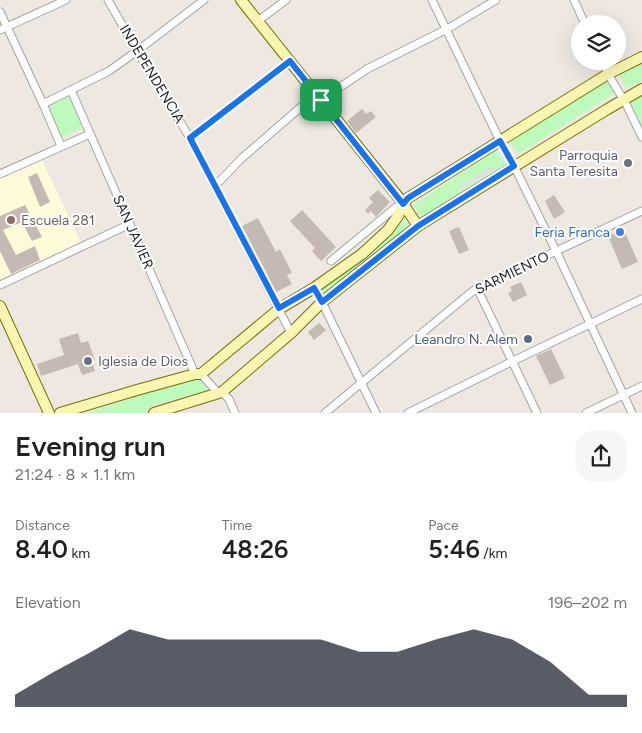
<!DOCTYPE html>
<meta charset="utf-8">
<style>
body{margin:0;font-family:Figtree,sans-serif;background:#f6f6f6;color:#202124;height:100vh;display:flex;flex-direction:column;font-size:19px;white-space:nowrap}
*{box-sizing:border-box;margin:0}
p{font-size:16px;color:#757577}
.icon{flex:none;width:28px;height:28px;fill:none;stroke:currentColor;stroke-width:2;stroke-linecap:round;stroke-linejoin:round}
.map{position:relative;height:413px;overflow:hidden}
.panel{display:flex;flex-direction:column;background:#fff;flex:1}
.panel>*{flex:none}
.buttons{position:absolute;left:571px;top:15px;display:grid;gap:10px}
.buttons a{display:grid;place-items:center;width:55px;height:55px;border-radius:50%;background:#fff;box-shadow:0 5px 20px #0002;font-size:25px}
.pin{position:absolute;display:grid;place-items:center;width:42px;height:42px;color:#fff;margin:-21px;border-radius:10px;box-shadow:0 2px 8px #0006}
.round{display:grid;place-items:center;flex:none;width:52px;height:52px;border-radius:20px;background:#f6f6f6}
.summary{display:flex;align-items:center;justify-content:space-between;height:85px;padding:0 15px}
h1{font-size:28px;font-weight:600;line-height:38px}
.metrics{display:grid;grid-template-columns:repeat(3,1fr);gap:8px;height:85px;padding:5px 15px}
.metrics div{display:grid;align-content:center}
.metrics b{font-size:25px;font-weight:600}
.metrics small{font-size:14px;font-weight:400}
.metrics p{font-size:14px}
.chart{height:140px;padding:10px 15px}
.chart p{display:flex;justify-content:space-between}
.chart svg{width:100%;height:90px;margin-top:5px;fill:#111827;opacity:.7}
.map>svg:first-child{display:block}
</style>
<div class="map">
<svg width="642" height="413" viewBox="0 0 642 413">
<rect width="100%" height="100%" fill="#eee8e1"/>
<polygon fill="#fffbd9" points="42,160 81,243 0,280 0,179"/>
<g fill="#befabb">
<polygon points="642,64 642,81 626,88 619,75"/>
<polygon points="607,81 614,94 518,154 510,141"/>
<polygon points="642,93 642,127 629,99"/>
<polygon points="69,96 83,128 62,137 48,106"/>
<polygon points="496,150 507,166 425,222 413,205"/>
<polygon points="405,220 409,226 324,300 319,290"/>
<polygon points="198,378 209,388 209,393 151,406 145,413 72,413 83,410 85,413 124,401 126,398"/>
</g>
<g fill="#e0e0e0">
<polygon points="489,167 498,168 458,193 459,187"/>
<polygon points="190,395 194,398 146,413 151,406"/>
</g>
<g fill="#c5b9b4">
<polygon points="362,109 366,114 371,111 376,117 356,133 347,121"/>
<polygon points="37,173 50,202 40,207 28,177"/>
<polygon points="378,190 390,202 376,217 371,211 368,214 365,210 373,202 369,198"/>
<polygon points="554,195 565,212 554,219 545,201"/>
<polygon points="25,205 42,237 32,241 22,222 3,230 16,255 35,246 40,260 11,274 0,251 0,216"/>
<polygon points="302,210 336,247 321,261 312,251 315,248 290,221"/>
<polygon points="258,218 276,252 280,249 292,273 287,275 292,284 276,292 242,226"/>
<polygon points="459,227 469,250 459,254 449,231"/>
<polygon points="624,230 638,262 622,269 608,236"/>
<polygon points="521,282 527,295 513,302 508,293 512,291 510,287"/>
<polygon points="319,323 326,330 314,340 308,332"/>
<polygon points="78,333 81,343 88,341 95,360 92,361 95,371 82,375 78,364 41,376 37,364 64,355 59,339"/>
<polygon points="551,349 565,378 550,385 536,356"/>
</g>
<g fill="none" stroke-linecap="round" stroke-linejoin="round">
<defs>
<g id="street">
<polyline points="108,0 137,51 190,138 291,333"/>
<polyline points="432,0 500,141 514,166 558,255 632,413"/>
<polyline points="574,0 585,24"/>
<polyline points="0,12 43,104 61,146"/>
<polyline points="258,21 286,0"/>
<polyline points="0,30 66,0"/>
<polyline points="602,61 608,74 626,104 642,137"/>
<polyline points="71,90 195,374"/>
<polyline points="321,100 367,69 447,29 496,0"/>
<polyline points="43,104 109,71 137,51 204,0"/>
<polyline points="190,138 290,61"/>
<polyline points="0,174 90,134"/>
<polyline points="215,186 242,158 316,94"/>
<polyline points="331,261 395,208 403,204"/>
<polyline points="0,285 130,224"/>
<polyline points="314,288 322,302 376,413"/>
<polyline points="477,288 537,413"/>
<polyline points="201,374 219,394"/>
<polyline points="222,392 229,399 235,413"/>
<polyline points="325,413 468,295 477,288 642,211"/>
<polyline points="408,413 513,361 642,299"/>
<polyline points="586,413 642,386"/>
</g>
<g id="secondary">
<polyline points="241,0 399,198 418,226"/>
<polyline points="0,306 49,413"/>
<polyline points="60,413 137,390 195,374 201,374 279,309 314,288 362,254 388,230 398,216 403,204 408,198 608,74 642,57"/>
<polyline points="154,413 222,392 291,333 322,302 418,226 606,110 642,89"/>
</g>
</defs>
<use href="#street" stroke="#a3a3a3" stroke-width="9"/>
<use href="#secondary" stroke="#737202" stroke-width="12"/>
<use href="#street" stroke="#fff" stroke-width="7"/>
<use href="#secondary" stroke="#faf6b2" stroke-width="10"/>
</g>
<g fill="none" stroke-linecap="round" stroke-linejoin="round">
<defs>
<polygon id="route" points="290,61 403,204 408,198 500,141 514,166 418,226 322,302 314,288 279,308 190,138"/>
</defs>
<use href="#route" stroke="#fff" stroke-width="10"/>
<use href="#route" stroke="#1a73e8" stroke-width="6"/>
</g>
<g fill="#6b7280" stroke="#fff" stroke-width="2">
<circle cx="628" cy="163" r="5"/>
<circle cx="88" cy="361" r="5"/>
</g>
<circle fill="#8d6e63" stroke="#fff" stroke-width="2" cx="11" cy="220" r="5"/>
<circle fill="#3f7fe0" stroke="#fff" stroke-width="2" cx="620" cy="232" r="5"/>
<circle fill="#5c6f8a" stroke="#fff" stroke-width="2" cx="528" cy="339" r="5"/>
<g text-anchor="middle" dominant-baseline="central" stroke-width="4" stroke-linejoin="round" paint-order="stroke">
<g font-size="14" fill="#1c1c1c" stroke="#fff">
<text transform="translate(152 74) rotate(59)">INDEPENDENCIA</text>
<text transform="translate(133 232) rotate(66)">SAN JAVIER</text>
<text transform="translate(512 273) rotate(-26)">SARMIENTO</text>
</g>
<g font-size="14" fill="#5b616d" stroke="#fff" text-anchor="end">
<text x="618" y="155">Parroquia<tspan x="618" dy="16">Santa Teresita</tspan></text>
<text x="98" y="361" text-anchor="start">Iglesia de Dios</text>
</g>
<g font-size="14" fill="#785e54" stroke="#fff" text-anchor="start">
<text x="21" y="220">Escuela 281</text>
</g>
<g font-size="14" fill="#366cbe" stroke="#fff" text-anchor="end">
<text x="610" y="232">Feria Franca</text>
</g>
<g font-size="14" fill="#4e5e75" stroke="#fff" text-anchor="end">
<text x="518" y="339">Leandro N. Alem</text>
</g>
</g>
</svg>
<div class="buttons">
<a><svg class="icon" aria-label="layers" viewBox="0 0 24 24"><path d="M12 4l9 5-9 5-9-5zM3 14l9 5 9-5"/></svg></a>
</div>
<div class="pin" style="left:321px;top:100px;background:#1e9e55"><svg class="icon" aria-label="arrive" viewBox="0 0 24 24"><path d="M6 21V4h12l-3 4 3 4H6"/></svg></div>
</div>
<section class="panel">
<div class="summary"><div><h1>Evening run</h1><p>21:24 · 8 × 1.1 km</p></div><a class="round"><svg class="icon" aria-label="share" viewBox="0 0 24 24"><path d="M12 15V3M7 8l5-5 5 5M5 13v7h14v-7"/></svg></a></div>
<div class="metrics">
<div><p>Distance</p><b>8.40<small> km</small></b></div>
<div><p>Time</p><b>48:26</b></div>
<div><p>Pace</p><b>5:46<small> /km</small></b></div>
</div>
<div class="chart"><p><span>Elevation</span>196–202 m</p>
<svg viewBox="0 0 160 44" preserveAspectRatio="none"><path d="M0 44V38L10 27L20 17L30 6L40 11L50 11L60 11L70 11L80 11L90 17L100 17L110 11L120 6L130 11L140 22L150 38L160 38V44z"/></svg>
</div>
</section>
